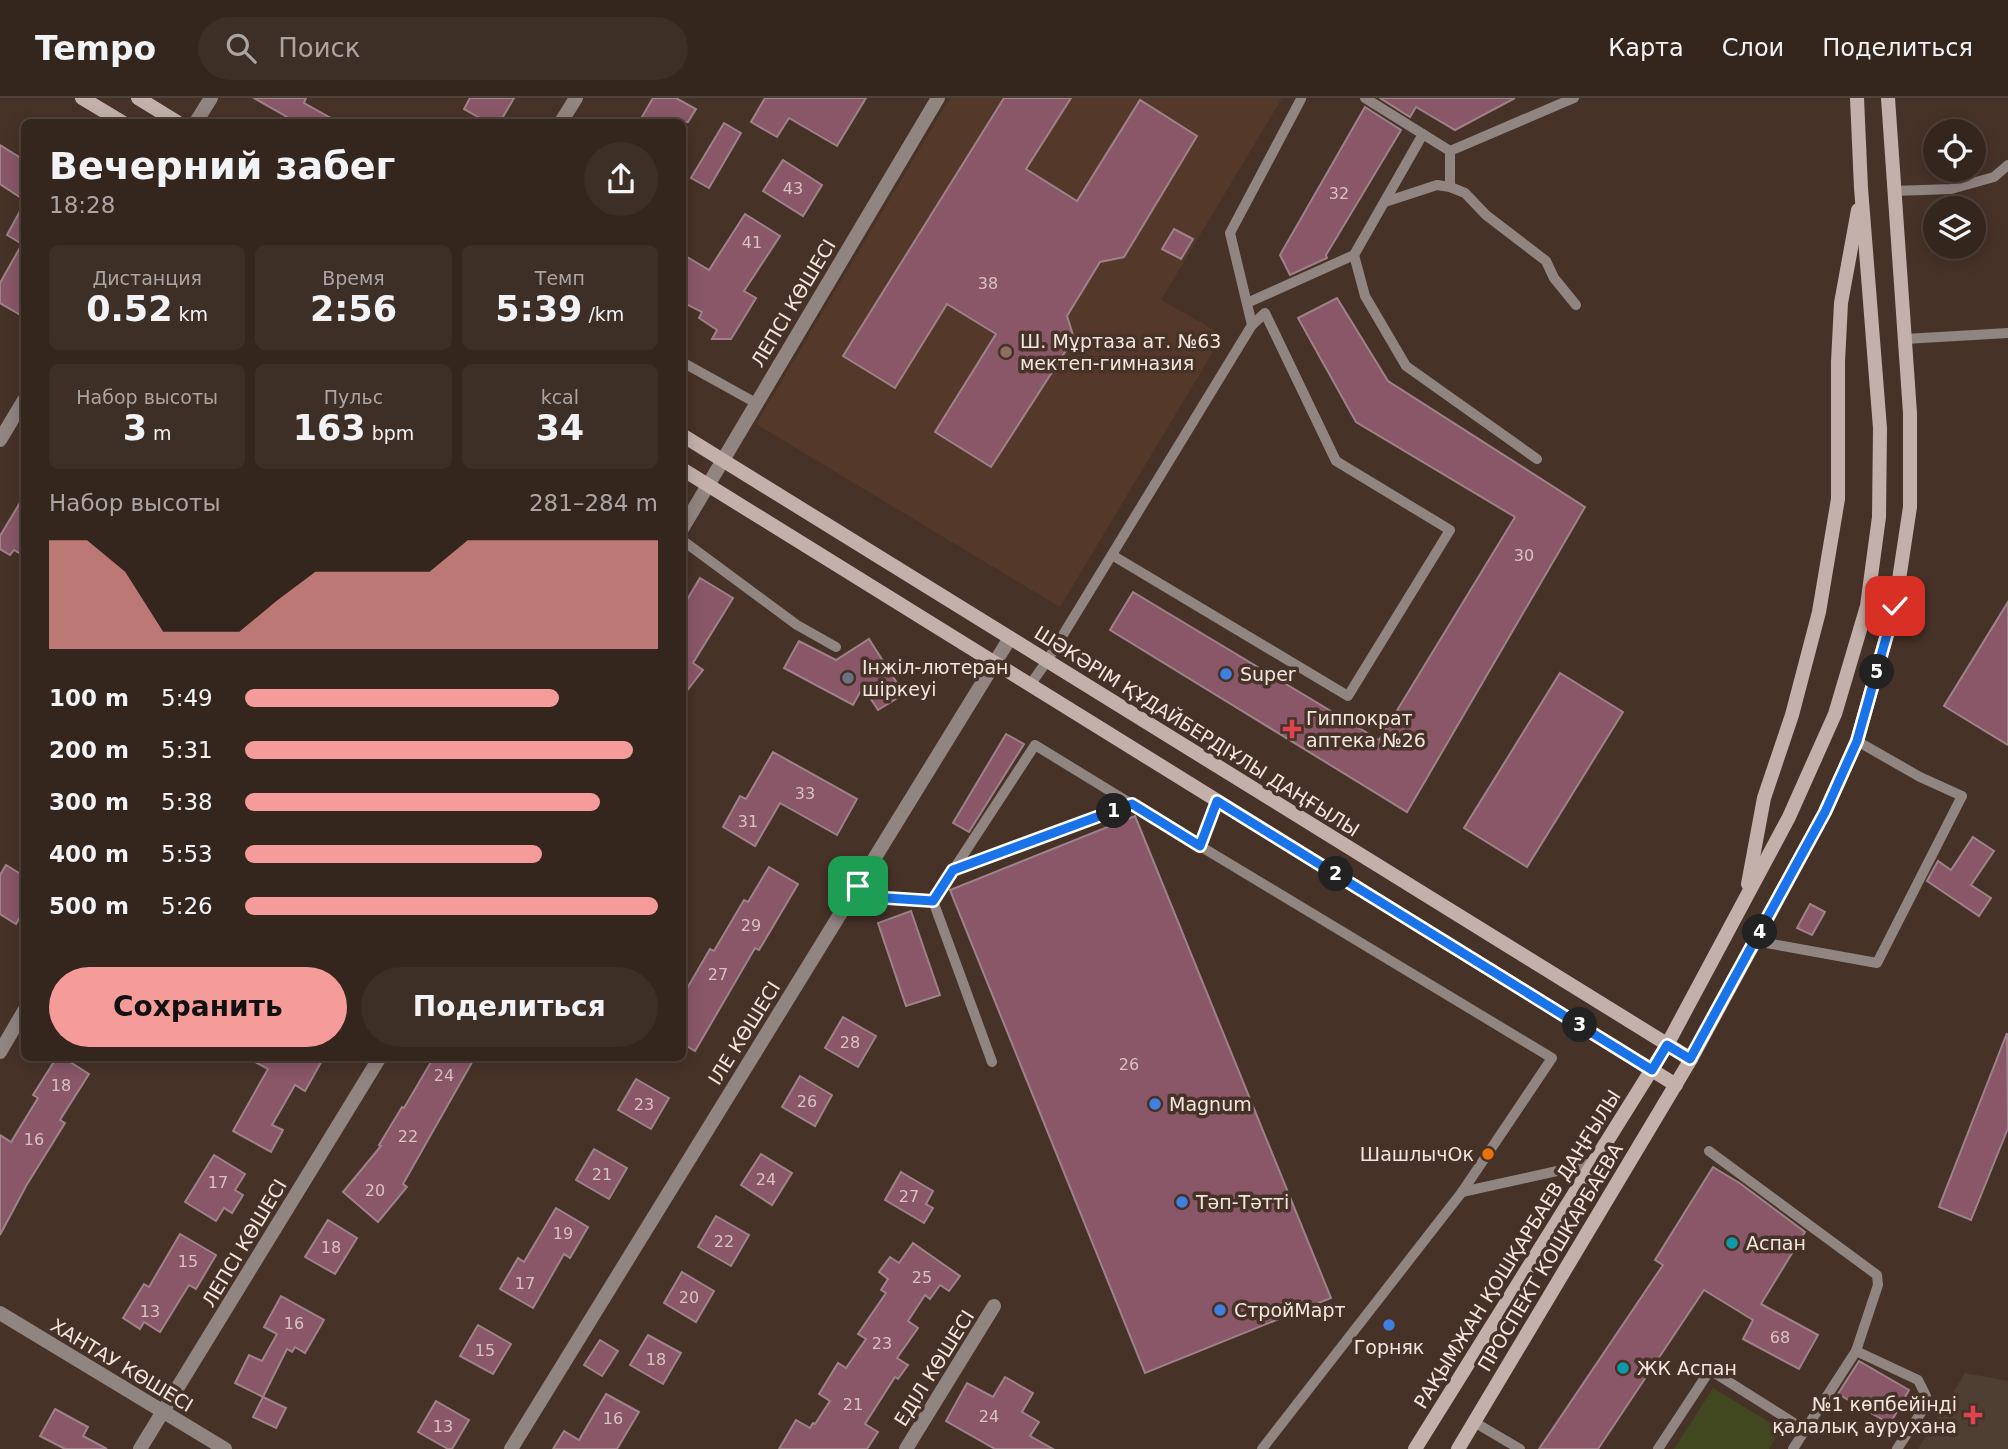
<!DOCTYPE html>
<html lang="ru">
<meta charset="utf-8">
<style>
body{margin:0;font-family:"DejaVu Sans",sans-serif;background:#3d2e26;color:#f1f3f6;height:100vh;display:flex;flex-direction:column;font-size:26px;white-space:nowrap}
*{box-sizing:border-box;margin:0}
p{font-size:23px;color:#aaa5a4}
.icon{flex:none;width:38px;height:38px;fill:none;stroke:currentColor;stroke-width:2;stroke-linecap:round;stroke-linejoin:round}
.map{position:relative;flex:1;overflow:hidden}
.sheet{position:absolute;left:21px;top:21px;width:665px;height:942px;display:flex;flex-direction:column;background:#35261d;border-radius:10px;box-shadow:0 4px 18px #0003,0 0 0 2px #4f433b}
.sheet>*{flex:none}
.buttons{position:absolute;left:1923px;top:21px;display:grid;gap:14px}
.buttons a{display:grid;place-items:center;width:63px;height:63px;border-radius:50%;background:#35261d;box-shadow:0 4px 18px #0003,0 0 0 2px #4f433b;font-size:35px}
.pin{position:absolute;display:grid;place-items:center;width:60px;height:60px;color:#fff;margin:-30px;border-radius:14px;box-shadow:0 4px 10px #0006}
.km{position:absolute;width:35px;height:35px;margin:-18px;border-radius:50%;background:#222;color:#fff;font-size:19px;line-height:35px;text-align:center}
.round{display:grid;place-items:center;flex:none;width:74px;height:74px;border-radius:37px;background:#3d2e26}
.summary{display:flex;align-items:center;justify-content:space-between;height:119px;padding:0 28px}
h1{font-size:38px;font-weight:700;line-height:52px}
.metrics{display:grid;grid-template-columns:repeat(3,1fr);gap:10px;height:119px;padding:7px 28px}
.metrics div{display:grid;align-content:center;border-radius:10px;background:#3d2e26;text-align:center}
.metrics b{font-size:35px;font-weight:700}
.metrics small{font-size:19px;font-weight:400}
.metrics p{font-size:19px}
.chart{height:196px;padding:14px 28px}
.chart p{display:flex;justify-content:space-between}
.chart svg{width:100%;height:126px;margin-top:7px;fill:#f59b9a;opacity:.7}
.primary-button{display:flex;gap:14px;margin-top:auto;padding:14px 28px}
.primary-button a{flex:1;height:80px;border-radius:42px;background:#f59b9a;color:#111;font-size:28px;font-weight:700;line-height:80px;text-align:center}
.primary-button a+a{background:#3d2e26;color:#f1f3f6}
ul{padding:0 28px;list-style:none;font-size:23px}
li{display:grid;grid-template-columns:112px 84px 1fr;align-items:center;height:52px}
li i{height:18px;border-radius:9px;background:#f59b9a}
header{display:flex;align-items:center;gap:42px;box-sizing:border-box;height:98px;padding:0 35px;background:#35261d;border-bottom:2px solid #4f433b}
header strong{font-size:33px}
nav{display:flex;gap:38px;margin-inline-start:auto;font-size:24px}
.search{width:490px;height:63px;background:#3d2e26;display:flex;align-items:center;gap:18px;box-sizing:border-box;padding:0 24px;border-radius:38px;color:#aaa5a4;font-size:26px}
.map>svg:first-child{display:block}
</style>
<header>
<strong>Tempo</strong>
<div class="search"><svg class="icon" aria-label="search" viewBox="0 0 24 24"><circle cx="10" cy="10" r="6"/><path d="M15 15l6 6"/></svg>Поиск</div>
<nav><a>Карта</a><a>Слои</a><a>Поделиться</a></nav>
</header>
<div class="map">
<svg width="2008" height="1351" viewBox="0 0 2008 1351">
<rect width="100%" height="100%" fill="#473227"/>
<polygon fill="#54392a" points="950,0 1282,0 1161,202 1223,237 1060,509 756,326"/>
<polygon fill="#4f3f33" points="1965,1275 2008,1283 2008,1351 1918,1351"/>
<polygon fill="#41471f" points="1713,1290 1781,1331 1769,1351 1674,1351"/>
<g fill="#895768" stroke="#9e828a" stroke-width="2">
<polygon points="254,0 306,0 304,5 338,24 296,24"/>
<polygon points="470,0 514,0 500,24 487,24 464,11"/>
<polygon points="653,0 676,0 696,11 688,24 639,24"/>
<polygon points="765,0 866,0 837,48 789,20 777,39 751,24"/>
<polygon points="1004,0 1071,0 1026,71 1077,103 1140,2 1197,38 1124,159 1100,164 1067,218 1074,240 991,369 935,334 996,236 947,206 895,290 843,258"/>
<polygon points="1380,0 1515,0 1455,32 1416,9 1410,19"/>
<polygon points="1365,9 1401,32 1326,157 1327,160 1290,177 1280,157"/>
<polygon points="724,25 741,35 709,90 691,80"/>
<polygon points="0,47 24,62 24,102 0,86"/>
<polygon points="783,62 822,87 803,118 763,93"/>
<polygon points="24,106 24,219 0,205 0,185 22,146 7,137"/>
<polygon points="745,116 780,138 744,193 756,200 731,241 712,241 717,232 699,220 702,214 682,204 682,156 709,172"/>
<polygon points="1174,131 1193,141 1181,161 1162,151"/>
<polygon points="1337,200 1388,283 1585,409 1407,714 1110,532 1133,494 1379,642 1515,419 1356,324 1298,220"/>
<polygon points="24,398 24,458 14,452 10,457 0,451 0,438"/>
<polygon points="700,480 733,500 693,565 703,572 682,599 682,510"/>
<polygon points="2008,504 2008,647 1944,608"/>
<polygon points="869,541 904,596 878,612 863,589 853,607 784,570 799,543 836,562"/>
<polygon points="1560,575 1623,614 1527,769 1464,730"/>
<polygon points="1006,636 1024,646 969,734 953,725"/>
<polygon points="773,654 857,701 837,737 780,705 755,748 723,729 740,698 746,701"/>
<polygon points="1135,718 1331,1200 1145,1275 950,792"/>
<polygon points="1973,739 1994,753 1971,787 1991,800 1979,818 1927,783 1938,763 1951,772"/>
<polygon points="6,767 24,778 24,812 16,826 0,816 0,777"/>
<polygon points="769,769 798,786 759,852 755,850 695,953 682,945 682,899 710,851 714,853 744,802 748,804"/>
<polygon points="1810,806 1825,814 1812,837 1797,830"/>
<polygon points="911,813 940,897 906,908 878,825"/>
<polygon points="843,919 876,938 858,969 825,950"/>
<polygon points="2007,935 2008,1030 1971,1122 1939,1109"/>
<polygon points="57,959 62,959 89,976 60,1022 65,1025 26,1088 0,1137 0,1037 11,1044 38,1000 33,997"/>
<polygon points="246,959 324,959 305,993 295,987 272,1027 283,1032 271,1054 233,1033 268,971"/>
<polygon points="434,959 475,959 403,1086 407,1089 378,1124 343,1094 381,1048 379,1047 402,1009 404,1010"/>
<polygon points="800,978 832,997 815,1028 782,1009"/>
<polygon points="636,981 669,1000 651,1031 618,1012"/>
<polygon points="594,1051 627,1070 609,1101 576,1082"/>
<polygon points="761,1056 792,1075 772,1107 741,1087"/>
<polygon points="214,1057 245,1076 235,1092 243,1097 232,1115 224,1110 216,1123 185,1104"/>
<polygon points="1713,1069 1741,1086 1805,1134 1761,1206 1818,1237 1799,1271 1743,1241 1753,1222 1704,1192 1598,1351 1539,1351 1663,1167 1655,1162"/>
<polygon points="901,1074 933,1093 926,1106 933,1110 924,1125 885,1102"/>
<polygon points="556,1110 588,1129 570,1160 564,1156 533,1210 500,1191 518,1160 524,1164"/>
<polygon points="716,1118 749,1137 731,1168 698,1149"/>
<polygon points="328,1122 357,1140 335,1176 305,1159"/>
<polygon points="180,1136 216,1157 196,1191 189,1187 160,1234 144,1224 140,1231 123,1220 144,1186 149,1189"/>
<polygon points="913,1145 960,1178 949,1193 940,1187 930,1201 925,1197 908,1223 918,1230 897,1260 908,1267 898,1281 895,1279 865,1326 878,1334 867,1351 779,1351 796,1322 810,1330 813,1325 815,1326 830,1303 819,1296 838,1265 846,1270 866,1241 858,1236 886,1195 881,1192 888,1181 879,1174 890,1159 899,1165"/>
<polygon points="682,1174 714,1193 696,1224 664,1205"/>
<polygon points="281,1198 324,1222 305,1255 295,1249 292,1254 287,1251 263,1299 235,1285 249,1257 262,1263 277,1236 264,1229"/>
<polygon points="478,1227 511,1246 493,1276 460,1258"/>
<polygon points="648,1237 681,1255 663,1286 630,1267"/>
<polygon points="600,1242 618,1253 602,1278 584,1267"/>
<polygon points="1859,1263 1909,1292 1890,1326 1838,1296"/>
<polygon points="1005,1279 1033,1295 1022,1314 1039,1324 1030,1338 1053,1351 995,1351 946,1323 967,1285 993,1299"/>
<polygon points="606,1296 639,1314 617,1351 553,1351 564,1333 579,1342"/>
<polygon points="263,1299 286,1310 276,1330 253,1319"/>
<polygon points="436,1303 469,1322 452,1351 448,1351 418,1334"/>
<polygon points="55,1311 88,1329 83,1338 107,1351 65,1351 40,1338"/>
</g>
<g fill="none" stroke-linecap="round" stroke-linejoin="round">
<g stroke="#918582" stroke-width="10">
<polyline points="1365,0 1450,53 1450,89"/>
<polyline points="1450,53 1574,0"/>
<polyline points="1894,93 1951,91 1994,79 2008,67"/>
<polyline points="1385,104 1437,87 1450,89 1465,95 1486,117 1546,163 1554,180 1576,207"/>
<polyline points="1354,157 1365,198 1406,268 1537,361"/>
<polyline points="1247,205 1354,157 1423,36"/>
<polyline points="1905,241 2008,235"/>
<polyline points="682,264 756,305"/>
<polyline points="682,442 797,527 836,549"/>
<polyline points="1112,457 1348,598 1450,432 1336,363 1265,215 1252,227"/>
<polyline points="1030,587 1047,563 1252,227 1230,135 1301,1"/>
<polyline points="1218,703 1200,748 1552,960 1462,1094 1262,1351"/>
<polyline points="953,772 1132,706"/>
<polyline points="858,788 887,800 933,803"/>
<polyline points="1755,843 1877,865 1962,698 1920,679 1857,643"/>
<polyline points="992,964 933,803 1035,647 1200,748"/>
<polyline points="1709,1053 1877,1177 1878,1187 1856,1253 1918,1282 1926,1298 1926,1307 1897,1351"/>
<polyline points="1462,1094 1593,1065"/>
<polyline points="1474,1324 1520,1351"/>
<polyline points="1805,1332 1856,1253"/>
<polyline points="1658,1351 1710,1272 1805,1332 1793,1351"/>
</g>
<g stroke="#918582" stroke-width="14">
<polyline points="196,24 211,0"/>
<polyline points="561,24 576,0"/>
<polyline points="0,342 24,302"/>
<polyline points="682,431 938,0"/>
<polyline points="0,954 24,913"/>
<polyline points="0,1215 225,1351"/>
<polyline points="140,1351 380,959"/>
<polyline points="511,1351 1010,540"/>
<polyline points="906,1351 994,1208"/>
</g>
<g stroke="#c3b0ab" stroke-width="14">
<polyline points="82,0 122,24"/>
<polyline points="138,0 177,24"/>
<polyline points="682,337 1691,961"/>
<polyline points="682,371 1676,987"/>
<polyline points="1748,786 1764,700 1792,617 1819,514 1838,401 1838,264 1841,205 1858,112"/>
<polyline points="1415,1351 1667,947 1789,719 1835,616 1867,508 1879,419 1880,330 1861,90 1857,0"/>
<polyline points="1458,1351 1691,961 1825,714 1857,643 1895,508 1910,409 1910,315 1888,0"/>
</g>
</g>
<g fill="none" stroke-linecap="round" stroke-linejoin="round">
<defs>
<polyline id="route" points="858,788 887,800 933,803 953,772 1132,706 1200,748 1217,703 1652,972 1667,947 1690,961 1825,714 1857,643 1895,508"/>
</defs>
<use href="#route" stroke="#fff" stroke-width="14"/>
<use href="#route" stroke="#1a73e8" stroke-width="9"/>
</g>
<circle fill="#8d6e63" stroke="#473227" stroke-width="2.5" cx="1006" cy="254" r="7"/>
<g fill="#3f7fe0" stroke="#473227" stroke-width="2.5">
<circle cx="1226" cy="576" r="7"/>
<circle cx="1155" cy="1006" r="7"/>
<circle cx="1182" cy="1104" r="7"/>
<circle cx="1220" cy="1212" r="7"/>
<circle cx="1389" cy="1227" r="7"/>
</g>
<circle fill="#6b7280" stroke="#473227" stroke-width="2.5" cx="848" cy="580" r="7"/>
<g fill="#e0444e" stroke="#473227" stroke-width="2.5">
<path d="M1288.5 620.5h7v7h7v7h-7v7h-7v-7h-7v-7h7z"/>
<path d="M1969.5 1306.5h7v7h7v7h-7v7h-7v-7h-7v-7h7z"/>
</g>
<circle fill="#e8710a" stroke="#473227" stroke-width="2.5" cx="1488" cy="1056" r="7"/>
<g fill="#0f9aa8" stroke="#473227" stroke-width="2.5">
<circle cx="1732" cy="1145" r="7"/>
<circle cx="1623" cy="1270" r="7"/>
</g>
<g text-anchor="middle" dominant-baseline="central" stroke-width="7" stroke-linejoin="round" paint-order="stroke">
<g font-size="16" fill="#d8c2c0">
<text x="793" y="90">43</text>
<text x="1339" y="95">32</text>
<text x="752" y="144">41</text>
<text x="988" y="185">38</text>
<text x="1524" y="457">30</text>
<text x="805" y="695">33</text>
<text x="748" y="723">31</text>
<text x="751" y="827">29</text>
<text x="718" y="876">27</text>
<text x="850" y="944">28</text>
<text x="1129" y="966">26</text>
<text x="444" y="977">24</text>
<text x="61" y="987">18</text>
<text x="807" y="1003">26</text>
<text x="644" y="1006">23</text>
<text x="408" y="1038">22</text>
<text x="34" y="1041">16</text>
<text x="602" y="1076">21</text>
<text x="766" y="1081">24</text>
<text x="218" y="1084">17</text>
<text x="375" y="1092">20</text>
<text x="909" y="1098">27</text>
<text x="563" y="1135">19</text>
<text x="724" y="1143">22</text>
<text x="331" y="1149">18</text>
<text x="188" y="1163">15</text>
<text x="922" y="1179">25</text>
<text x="525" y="1185">17</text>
<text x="689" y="1199">20</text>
<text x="150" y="1213">13</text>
<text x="294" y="1225">16</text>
<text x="1780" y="1239">68</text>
<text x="882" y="1245">23</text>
<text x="485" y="1252">15</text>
<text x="656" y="1261">18</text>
<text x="853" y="1306">21</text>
<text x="989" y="1318">24</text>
<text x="613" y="1320">16</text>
<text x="443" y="1328">13</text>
</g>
<g font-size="19" fill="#f3e6de" stroke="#473227">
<text transform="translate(793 205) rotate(-59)">ЛЕПСІ КӨШЕСІ</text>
<text transform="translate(1197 633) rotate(32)">ШӘКӘРІМ ҚҰДАЙБЕРДІҰЛЫ ДАҢҒЫЛЫ</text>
<text transform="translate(744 935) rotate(-58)">ІЛЕ КӨШЕСІ</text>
<text transform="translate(244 1145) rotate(-59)">ЛЕПСІ КӨШЕСІ</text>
<text transform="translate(1517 1151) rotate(-58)">РАҚЫМЖАН ҚОШҚАРБАЕВ ДАҢҒЫЛЫ</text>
<text transform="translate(1550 1159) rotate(-59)">ПРОСПЕКТ КОШКАРБАЕВА</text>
<text transform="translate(122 1267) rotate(31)">ХАНТАУ КӨШЕСІ</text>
<text transform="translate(934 1270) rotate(-58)">ЕДІЛ КӨШЕСІ</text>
</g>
<g font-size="19" fill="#f3e6de" stroke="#473227" text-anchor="start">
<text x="1020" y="243">Ш. Мұртаза ат. №63<tspan x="1020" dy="22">мектеп-гимназия</tspan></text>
<text x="862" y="569">Інжіл-лютеран<tspan x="862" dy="22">шіркеуі</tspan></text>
<text x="1240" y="576">Super</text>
<text x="1306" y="620">Гиппократ<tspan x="1306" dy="22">аптека №26</tspan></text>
<text x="1169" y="1006">Magnum</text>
<text x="1474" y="1056" text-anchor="end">ШашлычОк</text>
<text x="1196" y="1104">Тәп-Тәтті</text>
<text x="1746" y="1145">Аспан</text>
<text x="1234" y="1212">СтройМарт</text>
<text x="1389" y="1249" text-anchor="middle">Горняк</text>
<text x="1637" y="1270">ЖК Аспан</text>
<text x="1957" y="1306" text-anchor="end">№1 көпбейінді<tspan x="1957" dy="22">қалалық аурухана</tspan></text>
</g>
</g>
</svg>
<div class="buttons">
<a><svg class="icon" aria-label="locate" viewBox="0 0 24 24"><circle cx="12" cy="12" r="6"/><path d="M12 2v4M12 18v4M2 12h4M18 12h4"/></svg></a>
<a><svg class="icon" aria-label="layers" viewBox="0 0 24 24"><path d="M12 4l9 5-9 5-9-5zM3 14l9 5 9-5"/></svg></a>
</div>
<div class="pin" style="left:858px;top:788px;background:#1e9e55"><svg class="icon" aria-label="arrive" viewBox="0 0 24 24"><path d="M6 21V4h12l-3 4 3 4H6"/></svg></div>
<div class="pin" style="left:1895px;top:508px;background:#d93025"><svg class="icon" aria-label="check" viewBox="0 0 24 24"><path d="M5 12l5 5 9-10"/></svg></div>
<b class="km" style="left:1114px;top:713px">1</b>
<b class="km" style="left:1336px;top:776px">2</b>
<b class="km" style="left:1580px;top:927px">3</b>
<b class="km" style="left:1760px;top:834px">4</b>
<b class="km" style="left:1877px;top:574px">5</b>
<section class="sheet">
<div class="summary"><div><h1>Вечерний забег</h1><p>18:28</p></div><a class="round"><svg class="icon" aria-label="share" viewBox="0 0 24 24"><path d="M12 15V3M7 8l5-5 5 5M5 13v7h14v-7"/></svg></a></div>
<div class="metrics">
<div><p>Дистанция</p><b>0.52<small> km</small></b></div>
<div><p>Время</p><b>2:56</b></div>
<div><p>Темп</p><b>5:39<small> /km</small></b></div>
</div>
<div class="metrics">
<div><p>Набор высоты</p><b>3<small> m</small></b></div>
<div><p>Пульс</p><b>163<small> bpm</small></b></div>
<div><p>kcal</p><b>34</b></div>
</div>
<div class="chart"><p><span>Набор высоты</span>281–284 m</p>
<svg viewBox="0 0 160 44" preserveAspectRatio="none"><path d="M0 44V6L10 6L20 17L30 38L40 38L50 38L60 27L70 17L80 17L90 17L100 17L110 6L120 6L130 6L140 6L150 6L160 6V44z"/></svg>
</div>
<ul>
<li><b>100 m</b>5:49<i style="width:76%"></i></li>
<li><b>200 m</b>5:31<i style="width:94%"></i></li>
<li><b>300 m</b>5:38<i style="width:86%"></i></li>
<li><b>400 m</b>5:53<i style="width:72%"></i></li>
<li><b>500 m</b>5:26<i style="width:100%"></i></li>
</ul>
<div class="primary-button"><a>Сохранить</a><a>Поделиться</a></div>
</section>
</div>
